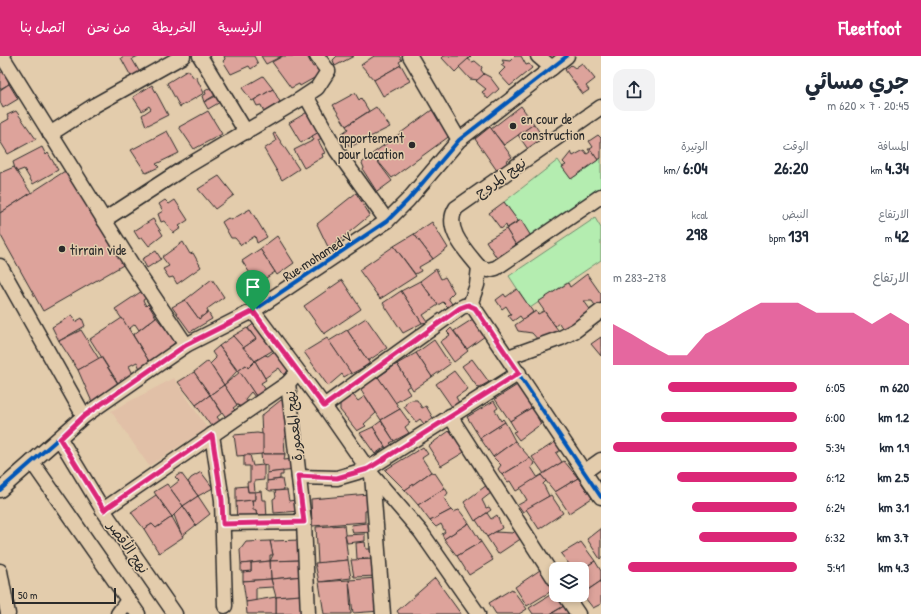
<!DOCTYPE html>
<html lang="ar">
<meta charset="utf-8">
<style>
body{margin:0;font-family:"Patrick Hand","Playpen Sans Arabic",sans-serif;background:#f2f2f3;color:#1f2937;direction:rtl;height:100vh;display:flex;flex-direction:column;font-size:15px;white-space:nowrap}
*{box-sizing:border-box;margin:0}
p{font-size:13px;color:#747a83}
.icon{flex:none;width:22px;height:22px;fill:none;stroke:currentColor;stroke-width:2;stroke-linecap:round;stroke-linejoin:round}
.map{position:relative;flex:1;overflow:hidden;direction:ltr}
.sheet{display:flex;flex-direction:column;background:#fff;width:320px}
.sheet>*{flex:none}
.fabs{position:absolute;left:549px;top:506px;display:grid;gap:8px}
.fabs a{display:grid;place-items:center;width:40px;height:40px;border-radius:8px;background:#fff;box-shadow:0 2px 6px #0003;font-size:20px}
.scale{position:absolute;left:12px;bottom:10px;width:104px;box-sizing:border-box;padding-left:4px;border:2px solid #2b2b2b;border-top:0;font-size:11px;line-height:14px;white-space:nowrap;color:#2b2b2b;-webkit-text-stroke:3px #e3ccac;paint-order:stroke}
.pin{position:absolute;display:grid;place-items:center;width:34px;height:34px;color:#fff;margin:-41px -17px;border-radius:50% 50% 50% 0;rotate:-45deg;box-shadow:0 0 4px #0007}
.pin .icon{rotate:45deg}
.round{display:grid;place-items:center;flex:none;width:42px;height:42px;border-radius:12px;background:#f2f2f3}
.summary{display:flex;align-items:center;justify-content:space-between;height:68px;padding:0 12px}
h1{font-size:22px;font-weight:700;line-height:30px}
.figures{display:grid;grid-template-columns:repeat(3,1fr);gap:6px;height:68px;padding:4px 12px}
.figures div{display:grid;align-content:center}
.figures b{font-size:17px;font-weight:700}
.figures small{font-size:11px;font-weight:400}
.figures p{font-size:11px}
.chart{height:112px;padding:8px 12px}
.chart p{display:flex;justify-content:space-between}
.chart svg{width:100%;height:72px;margin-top:4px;fill:#db2777;opacity:.7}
ul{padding:0 12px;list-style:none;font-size:13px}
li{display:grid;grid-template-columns:64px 48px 1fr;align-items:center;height:30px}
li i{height:10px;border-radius:5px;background:#db2777}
header{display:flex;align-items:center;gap:24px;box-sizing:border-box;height:56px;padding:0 20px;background:#db2777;color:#fff}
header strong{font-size:19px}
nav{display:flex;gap:22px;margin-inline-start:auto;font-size:14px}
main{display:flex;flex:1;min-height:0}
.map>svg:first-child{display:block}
</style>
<header>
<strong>Fleetfoot</strong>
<nav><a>الرئيسية</a><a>الخريطة</a><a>من نحن</a><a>اتصل بنا</a></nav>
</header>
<main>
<section class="sheet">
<div class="summary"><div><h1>جري مسائي</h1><p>20:45 · 7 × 620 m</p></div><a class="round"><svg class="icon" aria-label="share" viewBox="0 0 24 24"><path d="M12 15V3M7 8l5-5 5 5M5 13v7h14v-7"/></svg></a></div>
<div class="figures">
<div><p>المسافة</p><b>4.34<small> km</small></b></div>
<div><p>الوقت</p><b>26:20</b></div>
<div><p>الوتيرة</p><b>6:04<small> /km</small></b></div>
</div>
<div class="figures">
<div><p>الارتفاع</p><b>42<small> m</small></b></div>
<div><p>النبض</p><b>139<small> bpm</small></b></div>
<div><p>kcal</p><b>298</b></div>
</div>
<div class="chart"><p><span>الارتفاع</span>278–283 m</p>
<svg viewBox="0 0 160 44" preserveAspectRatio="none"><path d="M0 44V19L10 25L20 32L30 38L40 38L50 25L60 19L70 12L80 6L90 6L100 6L110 12L120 12L130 12L140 19L150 12L160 19V44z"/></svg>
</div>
<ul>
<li><b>620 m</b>6:05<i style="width:70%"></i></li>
<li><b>1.2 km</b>6:00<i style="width:74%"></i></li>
<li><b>1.9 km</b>5:34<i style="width:100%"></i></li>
<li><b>2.5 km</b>6:12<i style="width:65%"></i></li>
<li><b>3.1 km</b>6:24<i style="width:57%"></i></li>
<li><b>3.7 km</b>6:32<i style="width:53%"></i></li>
<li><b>4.3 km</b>5:41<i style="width:92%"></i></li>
</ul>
</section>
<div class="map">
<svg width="601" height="558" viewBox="0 0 601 558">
<rect width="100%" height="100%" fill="#e3ccac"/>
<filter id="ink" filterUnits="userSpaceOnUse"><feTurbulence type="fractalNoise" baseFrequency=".025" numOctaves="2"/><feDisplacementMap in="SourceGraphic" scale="8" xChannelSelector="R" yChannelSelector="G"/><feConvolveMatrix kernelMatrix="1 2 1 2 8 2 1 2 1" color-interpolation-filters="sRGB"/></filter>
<g filter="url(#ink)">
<polygon fill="#e1c0a7" points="174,322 207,372 149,410 111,355"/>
<g fill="#b4edb0" stroke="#708c6e">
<polygon points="601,102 601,131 532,182 521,165 518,165 504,146 558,104 571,123"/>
<polygon points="595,162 601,172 601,204 530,252 509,220"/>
</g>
<g fill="#dda39b" stroke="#2b2b2b">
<polygon points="124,0 138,0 132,3 142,20 133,24 121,2"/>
<polygon points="224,0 254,0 258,8 251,13 249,10 231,18 223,5 225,3"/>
<polygon points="261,0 282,0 266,8"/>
<polygon points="283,0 307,0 313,11 319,9 323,17 300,30 299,28 291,32 272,6"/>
<polygon points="337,0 354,0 335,10 333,4"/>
<polygon points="374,0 399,0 402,4 399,6 401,9 374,24 361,9"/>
<polygon points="444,0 471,0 455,16 442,2"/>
<polygon points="515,0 521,0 526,9 529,8 532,12 510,30 499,18 505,12 501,9 504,7 502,4 510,5"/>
<polygon points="468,3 472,6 475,5 482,11 481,14 484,18 478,24 470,23 459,11"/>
<polygon points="582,7 595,23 586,30 589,34 583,38 565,14 571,9 575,12"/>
<polygon points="401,9 410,25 383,40 374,24"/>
<polygon points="7,13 12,21 8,24 9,28 0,33 0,17"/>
<polygon points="188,14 194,22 196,21 204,37 180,51 167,27"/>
<polygon points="484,18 490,21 499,33 488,43 482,36 486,33 476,25"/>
<polygon points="263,20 273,33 252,45 242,32"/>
<polygon points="9,28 18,43 3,52 0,46 0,34"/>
<polygon points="152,29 168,59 146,70 142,59 151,53 149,50 142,55 133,41"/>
<polygon points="211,31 217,38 204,46 202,40 206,38 205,35"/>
<polygon points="273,33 280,46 264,56 261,49 257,50 254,44"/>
<polygon points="355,37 359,44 361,42 369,55 346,70 333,49"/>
<polygon points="218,39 222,45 208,53 204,46"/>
<polygon points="521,50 534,68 504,89 491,73"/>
<polygon points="376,51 390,71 350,91 341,78 348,73 346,70"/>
<polygon points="432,54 451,77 451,79 392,122 372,98"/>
<polygon points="16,55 36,83 8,98 0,85 0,68 9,63 7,59"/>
<polygon points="208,55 222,78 194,93 179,71"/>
<polygon points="309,55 321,75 301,87 289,67"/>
<polygon points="534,68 547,87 530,96 518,79"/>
<polygon points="490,71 512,101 506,105 511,111 500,119 475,83"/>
<polygon points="167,75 179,97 156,108 159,111 146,117 131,94"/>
<polygon points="321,75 324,81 318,84 325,97 322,98 323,101 304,112 294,94 314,84 312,80"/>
<polygon points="275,77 299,113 282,124 264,93 276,85 273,78"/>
<polygon points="598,79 601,82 601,102 598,104 590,93 593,91 589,85"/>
<polygon points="42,91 46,99 48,97 58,114 33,128 24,113 16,116 13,106"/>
<polygon points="588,93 590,93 598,104 571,123 562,111 566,109 563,106 571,96 573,100 584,94 587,98 590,96"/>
<polygon points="372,98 392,125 377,136 363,114 364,112 362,107"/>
<polygon points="14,111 31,137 0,157 0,117"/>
<polygon points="65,115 125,208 43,255 0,178 0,157"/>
<polygon points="219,120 234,139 215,153 198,133"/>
<polygon points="356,137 370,159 329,193 317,168"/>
<polygon points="165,144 169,148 175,144 188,164 179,170 181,172 174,177 164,165 161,166 158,158 163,155 159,148"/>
<polygon points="504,146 518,165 507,172 506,169 501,173 489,157"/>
<polygon points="250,153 267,181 257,187 255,180 241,189 235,182 231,182 222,166 228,162 231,164"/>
<polygon points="153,163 163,179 149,190 142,181 139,183 134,175"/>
<polygon points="521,164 532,182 517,191 506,173"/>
<polygon points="432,166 448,192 433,203 414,178"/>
<polygon points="506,173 517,191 498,204 486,185"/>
<polygon points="414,178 433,203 419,211 421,215 415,218 394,190"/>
<polygon points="277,180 294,207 277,219 260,193"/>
<polygon points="183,186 190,198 193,197 201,211 177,228 173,221 169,222 163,213 169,210 162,201"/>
<polygon points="394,190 416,220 380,243 359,214"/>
<polygon points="260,193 275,216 257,228 242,205"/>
<polygon points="156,195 161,203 147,212 142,203"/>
<polygon points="436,213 441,223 445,221 454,236 448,242 452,248 448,251 443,246 438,249 420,225"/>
<polygon points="587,218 601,238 601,254 599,255 592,245 584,245 592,256 566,278 559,267 555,270 538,246 568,227 570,231"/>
<polygon points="212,223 224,241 207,253 208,256 199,263 185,244"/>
<polygon points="342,224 361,253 324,278 304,250"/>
<polygon points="420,225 438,249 423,259 428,266 422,267 401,235"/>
<polygon points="517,233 533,256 523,264 520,260 513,265 508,259 511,258 506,250 502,253 496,244 504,238 506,241"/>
<polygon points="142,235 148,241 143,244 146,250 148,248 156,261 139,274 135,268 129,273 115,253"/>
<polygon points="401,235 422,267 403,277 383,247"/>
<polygon points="185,244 199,263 208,256 212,263 190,276 172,251"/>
<polygon points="536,255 538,258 544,255 561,278 540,286 532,277 518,275 515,269"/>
<polygon points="72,259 75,266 82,262 85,270 59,285 52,271"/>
<polygon points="156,261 176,286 150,307 133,279"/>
<polygon points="122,262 150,307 141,315 137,306 129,310 134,320 120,330 90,283"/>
<polygon points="366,262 387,292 368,305 347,274"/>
<polygon points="473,263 485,280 467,293 454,275"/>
<polygon points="255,267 275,293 255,305 243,292 256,283 248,272"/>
<polygon points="247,272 256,283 243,292 233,280"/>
<polygon points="451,272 468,295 454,306 440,286 450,279 447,276"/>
<polygon points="81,274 99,303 78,314 59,285"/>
<polygon points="347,274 370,308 351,318 329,285"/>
<polygon points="233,280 255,305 248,312 246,309 238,315 219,290"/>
<polygon points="601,281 601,300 591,288"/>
<polygon points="327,282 351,317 344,321 342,318 328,330 304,296"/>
<polygon points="434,284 450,308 432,321 416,297"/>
<polygon points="219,290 237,315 224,329 210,308 216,302 212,296"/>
<polygon points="277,293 289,311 286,318 284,319 279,312 265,322 255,305 265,299 268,300"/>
<polygon points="416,297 432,321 413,334 397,308"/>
<polygon points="101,301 118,328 92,346 78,314"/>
<polygon points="472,303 489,326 478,332 462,310"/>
<polygon points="208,305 224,329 210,339 194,316"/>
<polygon points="255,305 266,324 261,327 266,334 256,340 238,315 246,309 248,312"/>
<polygon points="397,308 410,329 406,332 410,338 395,347 378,321"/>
<polygon points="454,315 468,333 456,341 459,347 452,351 436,328"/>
<polygon points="194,316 210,339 196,349 178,326"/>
<polygon points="240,316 256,340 255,341 251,336 245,343 248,347 242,351 237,349 224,329"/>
<polygon points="378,321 400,353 381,364 360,332"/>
<polygon points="522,326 536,349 510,365 495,343"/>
<polygon points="224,329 237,349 233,352 236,355 227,363 210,339"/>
<polygon points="210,339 222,357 217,361 221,366 213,373 196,349"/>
<polygon points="353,339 358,345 365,340 376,357 364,368 366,370 357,375 340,354 340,347"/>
<polygon points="281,344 288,346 292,380 284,381 285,398 263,398 261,360"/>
<polygon points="412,344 417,344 422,352 426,350 433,362 424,368 420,363 416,366 404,351 407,346"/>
<polygon points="494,345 498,352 495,354 501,365 503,363 505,366 480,382 467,361"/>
<polygon points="536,349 543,359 537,361 541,368 519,384 513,376 516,375 510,365"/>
<polygon points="400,353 410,367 405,371 409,377 394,385 381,364"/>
<polygon points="381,365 394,385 390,387 392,389 386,392 373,371"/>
<polygon points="505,366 515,385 493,401 480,382"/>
<polygon points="373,371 385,391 375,398 360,377"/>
<polygon points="452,373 466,395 441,410 428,390"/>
<polygon points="257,377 263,378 263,398 237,400 234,379"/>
<polygon points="558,384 565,392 556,397 562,406 544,418 532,401"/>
<polygon points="515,385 530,402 502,419 498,413 501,409 493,401"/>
<polygon points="423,391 428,398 422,402 431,416 405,434 385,414"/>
<polygon points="261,398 285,398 284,404 294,403 296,414 267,417 267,409 262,408"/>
<polygon points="244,399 250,399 253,410 264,409 264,424 254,425 255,436 248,436 247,426 250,426 250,410 244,410"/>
<polygon points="530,402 535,408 531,411 538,422 516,435 510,425 508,426 502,419"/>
<polygon points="564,405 578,422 555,436 541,419"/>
<polygon points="283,415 283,419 280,419 280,423 267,425 267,417"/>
<polygon points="201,416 213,432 198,440 188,426 191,422"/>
<polygon points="431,416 435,417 445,432 418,449 405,434"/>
<polygon points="181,417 198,440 183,450 170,432 179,425 175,421"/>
<polygon points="541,419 546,425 543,428 549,440 523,456 518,449 527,444 520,432"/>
<polygon points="578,422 592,442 569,457 555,436"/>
<polygon points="282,423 284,434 270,435 267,433 267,425"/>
<polygon points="167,428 183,450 172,461 154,436"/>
<polygon points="487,429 491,437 482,444 486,452 489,451 491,454 475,465 464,446"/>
<polygon points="247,430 248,436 255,436 255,444 236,446 236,431"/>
<polygon points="445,432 448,437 444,442 451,454 430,465 418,449"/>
<polygon points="287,434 289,445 295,444 300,455 274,457 273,443 276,441 275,435"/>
<polygon points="261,435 262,444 266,444 267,463 257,464 256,454 253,454 252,444 255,444 255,436"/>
<polygon points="369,438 372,454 365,455 365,466 312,470 311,443"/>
<polygon points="156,439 172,461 156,472 152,468 144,473 131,456"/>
<polygon points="551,439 563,457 539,473 526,453"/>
<polygon points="198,440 210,458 196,469 183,450"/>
<polygon points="252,444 253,454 256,454 257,464 237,466 236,446"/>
<polygon points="183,450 196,469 182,480 174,459"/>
<polygon points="451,454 453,456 459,454 469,467 444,483 442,478 445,476 441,468 436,471 430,465"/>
<polygon points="487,457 491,463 497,459 502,472 487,481 476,464"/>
<polygon points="172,461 183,481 159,497 144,473 152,468 156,472"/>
<polygon points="374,466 375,476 353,477 351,469"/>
<polygon points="469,467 481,486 457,500 444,483"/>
<polygon points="344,469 348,504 318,507 316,471"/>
<polygon points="601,472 601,502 600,503 587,483"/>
<polygon points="516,474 522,482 498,498 487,481 495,476 513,477"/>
<polygon points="365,478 365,485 347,487 345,479"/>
<polygon points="301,484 302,504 270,505 273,499 270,485"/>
<polygon points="270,485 273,499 270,499 270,505 241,508 240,494 246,486"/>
<polygon points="365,486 366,493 375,493 376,501 357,503 356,487"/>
<polygon points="481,486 493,504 469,519 457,500"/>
<polygon points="581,486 595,505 582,513 573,513 561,498"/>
<polygon points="376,503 378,520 354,521 351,504"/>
<polygon points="302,504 304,520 271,523 270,505"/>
<polygon points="348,504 351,522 319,526 315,507"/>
<polygon points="270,505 271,523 243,525 243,516 251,515 251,507"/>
<polygon points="595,505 601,515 601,525 586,535 582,528 582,513"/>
<polygon points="251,507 251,515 241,516 241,508"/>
<polygon points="540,514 553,534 527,550 515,531"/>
<polygon points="304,520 304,539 276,541 271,523"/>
<polygon points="377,522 380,555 353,557 349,524"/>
<polygon points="435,522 461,558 399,558 397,555"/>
<polygon points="271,523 273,531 256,532 256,545 246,546 243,525"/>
<polygon points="349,524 351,558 324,558 319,526"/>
<polygon points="601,525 601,548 593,552 582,538"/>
<polygon points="512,533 527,553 519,558 496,558 489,547"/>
<polygon points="555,536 564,550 550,558 533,558 529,552"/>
<polygon points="300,539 303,550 301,552 301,558 276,558 276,541"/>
<polygon points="276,541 276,558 247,558 246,546"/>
<polygon points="564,550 569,558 551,558"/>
</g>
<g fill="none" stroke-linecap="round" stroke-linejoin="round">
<defs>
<g id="street">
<polyline points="2,0 131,207 186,289"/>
<polyline points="200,0 246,76"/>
<polyline points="410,0 459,84"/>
<polyline points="538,0 552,12"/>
<polyline points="306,40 337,95 387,165"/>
<polyline points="50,78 95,49 183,0"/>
<polyline points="104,164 184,112 299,44 317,32 328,15 317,0"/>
<polyline points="0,210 84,360"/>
<path d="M479,211C466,195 443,172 456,152L601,51"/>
<polyline points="479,211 488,214 496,212 601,140"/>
<polyline points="470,249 477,229 479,211"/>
<polyline points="253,255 324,350 372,419 421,476 478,558"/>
<polyline points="508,301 561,282 576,274 601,255"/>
<polyline points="288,327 304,466 308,558"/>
<polyline points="324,350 460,252 464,250 472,249 601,441"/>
<polyline points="450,360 556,525"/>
<polyline points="212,379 222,444 225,550"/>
<polyline points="60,383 103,454 175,558"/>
<polyline points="32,406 138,558"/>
<polyline points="584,416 601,404"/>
<polyline points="372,419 383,558"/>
<polyline points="299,421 337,422 368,413 519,317"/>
<polyline points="0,434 84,360 186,289 253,255 387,165 408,144 459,84 567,0"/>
<polyline points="103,454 288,327 298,316"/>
<polyline points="223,467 304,466"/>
<polyline points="0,515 8,558"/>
<polyline points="565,539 578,558"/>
<polyline points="118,558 128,544"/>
</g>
</defs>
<use href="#street" stroke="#2b2b2b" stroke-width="17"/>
<use href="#street" stroke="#e3ccac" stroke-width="14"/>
<defs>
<g id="cycleway">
<polyline points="324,350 460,252 464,250 472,249 601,441"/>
<polyline points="0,434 84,360 186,289 253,255 387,165 408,144 459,84 567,0"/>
</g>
</defs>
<use href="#cycleway" stroke="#e3ccac" stroke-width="6"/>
<use href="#cycleway" stroke="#0057b8" stroke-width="4"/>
</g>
</g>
<g fill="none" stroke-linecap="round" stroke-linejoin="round" filter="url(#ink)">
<defs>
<polygon id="route" points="468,249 475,252 519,317 368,413 337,422 298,420 304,466 223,468 222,444 212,379 104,454 60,383 84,360 186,289 253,255 324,350 460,252"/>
</defs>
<use href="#route" stroke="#fff" stroke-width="8"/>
<use href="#route" stroke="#db2777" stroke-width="5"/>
</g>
<g fill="#2b2b2b" stroke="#e3ccac" stroke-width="1.5">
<circle cx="513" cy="70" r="4"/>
<circle cx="412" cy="89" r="4"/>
<circle cx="62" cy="193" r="4"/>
</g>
<g text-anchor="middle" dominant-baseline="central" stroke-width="3" stroke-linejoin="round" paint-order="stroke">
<g font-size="14" fill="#2b2b2b" stroke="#e3ccac" text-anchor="start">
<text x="521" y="62">en cour de<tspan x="521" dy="16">construction</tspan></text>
<text x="404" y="81" text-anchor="end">apportement<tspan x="404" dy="16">pour location</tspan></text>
<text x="70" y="193">tirrain vide</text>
</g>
<g font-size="14" fill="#2b2b2b" stroke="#e3ccac">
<text transform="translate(500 121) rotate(-35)">نهج المروج</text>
<text transform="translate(317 200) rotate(-33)">Rue mohamed V</text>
<text transform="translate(293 370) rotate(-96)">نهج المعمورة</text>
<text transform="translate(129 491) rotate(55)">نهج الأقصر</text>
</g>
</g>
</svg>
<div class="fabs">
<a><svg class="icon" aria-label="layers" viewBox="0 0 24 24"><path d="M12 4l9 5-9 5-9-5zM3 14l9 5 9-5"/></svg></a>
</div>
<div class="scale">50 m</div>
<div class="pin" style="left:253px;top:255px;background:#1e9e55"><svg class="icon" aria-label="arrive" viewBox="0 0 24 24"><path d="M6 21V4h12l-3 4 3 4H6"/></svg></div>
</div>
</main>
